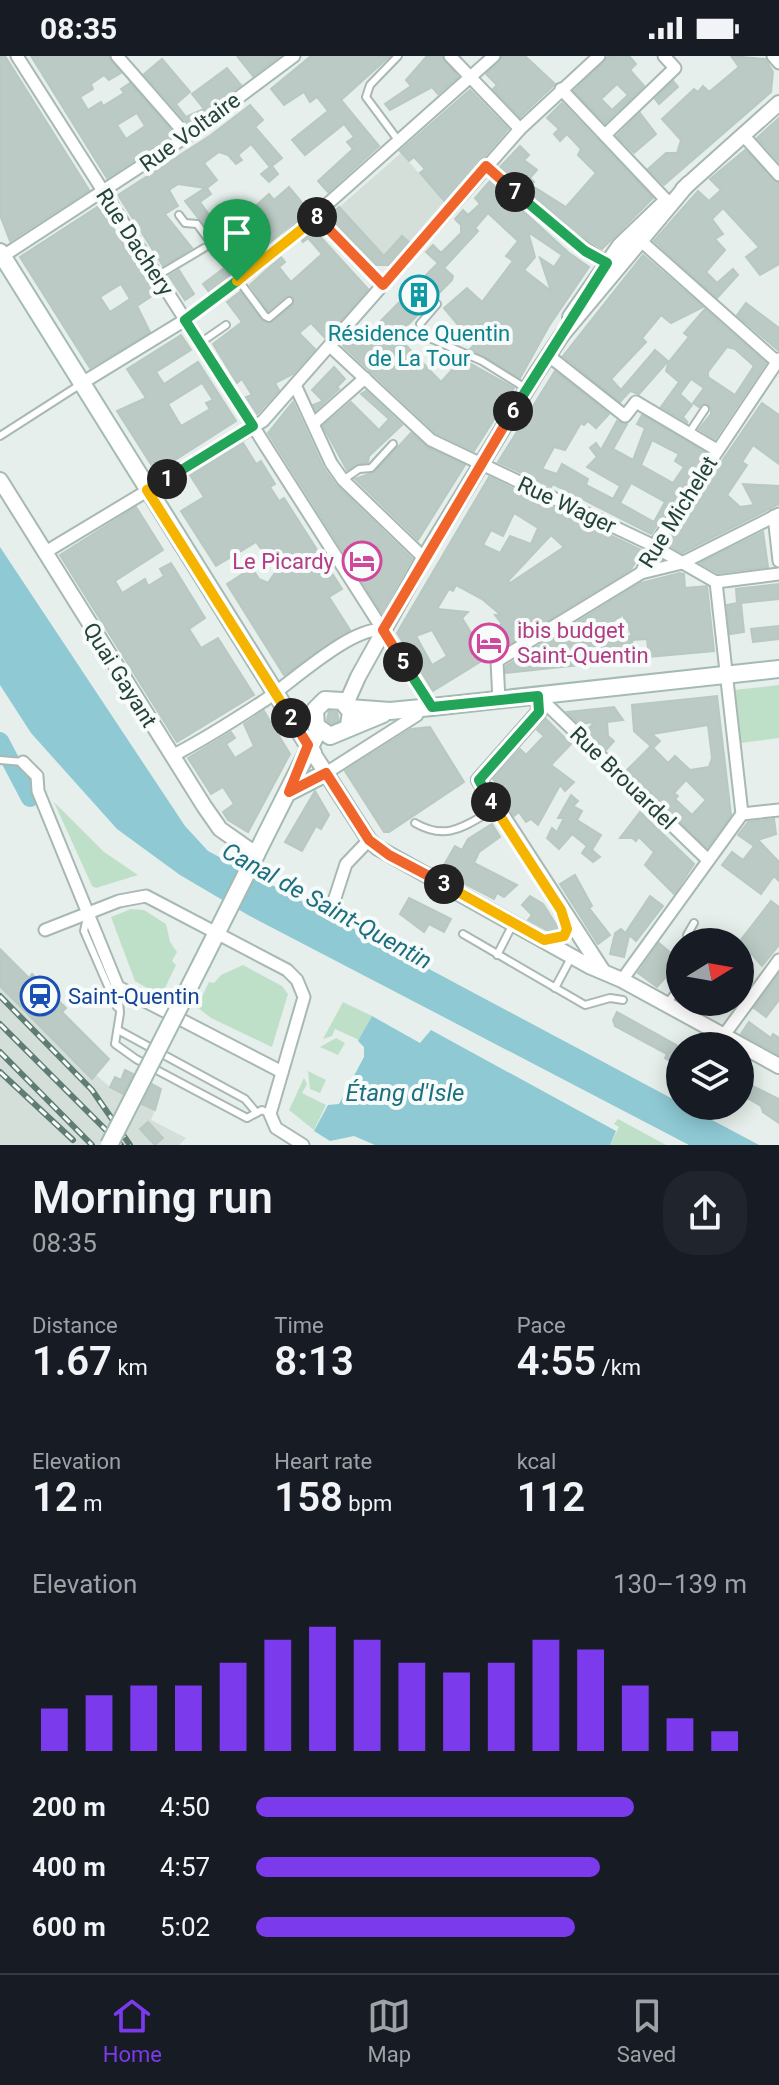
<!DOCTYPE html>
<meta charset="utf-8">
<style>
body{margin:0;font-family:Roboto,sans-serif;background:#20242c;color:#f1f3f6;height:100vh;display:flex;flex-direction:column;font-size:30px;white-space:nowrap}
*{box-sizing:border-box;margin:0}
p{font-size:26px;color:#9ea1a6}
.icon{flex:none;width:44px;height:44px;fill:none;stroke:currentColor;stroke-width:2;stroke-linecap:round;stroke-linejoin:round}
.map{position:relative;height:1089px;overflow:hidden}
.side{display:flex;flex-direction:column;background:#171b24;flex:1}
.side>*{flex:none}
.needle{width:52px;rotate:79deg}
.fabs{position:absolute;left:666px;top:872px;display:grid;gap:16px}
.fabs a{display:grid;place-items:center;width:88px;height:88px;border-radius:50%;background:#171b24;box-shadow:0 4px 20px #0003;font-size:40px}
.pin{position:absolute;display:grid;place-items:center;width:68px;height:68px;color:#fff;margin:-82px -34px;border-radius:50% 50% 50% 0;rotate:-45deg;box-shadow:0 0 8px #0007}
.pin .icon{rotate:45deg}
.km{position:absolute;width:40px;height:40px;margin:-20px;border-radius:50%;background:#222;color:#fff;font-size:22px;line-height:40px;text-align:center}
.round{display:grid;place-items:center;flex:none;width:84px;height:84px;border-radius:32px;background:#20242c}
.headline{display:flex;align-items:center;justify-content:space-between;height:136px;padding:0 32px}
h1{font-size:44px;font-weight:600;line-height:60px}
.figures{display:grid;grid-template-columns:repeat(3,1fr);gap:12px;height:136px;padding:8px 32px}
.figures div{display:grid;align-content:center}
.figures b{font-size:40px;font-weight:600}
.figures small{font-size:22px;font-weight:400}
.figures p{font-size:22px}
.chart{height:224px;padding:16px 32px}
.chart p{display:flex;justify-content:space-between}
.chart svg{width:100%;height:144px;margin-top:8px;stroke:#7c3aed;stroke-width:6}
ul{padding:0 32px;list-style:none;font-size:26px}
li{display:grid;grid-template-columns:128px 96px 1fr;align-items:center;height:60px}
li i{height:20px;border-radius:10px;background:#7c3aed}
.status{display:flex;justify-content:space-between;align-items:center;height:56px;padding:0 40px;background:#171b24;direction:ltr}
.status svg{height:22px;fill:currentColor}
.tabs{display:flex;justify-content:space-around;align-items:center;height:112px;border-top:2px solid #363941;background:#171b24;font-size:22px;color:#9ea1a6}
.tabs a{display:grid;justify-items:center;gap:4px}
.tabs .active{color:#7c3aed}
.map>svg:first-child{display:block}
</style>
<div class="status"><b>08:35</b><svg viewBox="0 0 49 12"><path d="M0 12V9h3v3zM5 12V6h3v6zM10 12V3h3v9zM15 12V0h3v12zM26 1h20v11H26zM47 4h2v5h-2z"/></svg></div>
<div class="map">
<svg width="779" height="1089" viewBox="0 0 779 1089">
<rect width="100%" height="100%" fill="#e6efeb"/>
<g fill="#d4dfda">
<polygon points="401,97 446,148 394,205 371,208 328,161"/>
<polygon points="0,930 92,1023 96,1019 110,1031 155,1054 151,1064 186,1082 179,1089 0,1089"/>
</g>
<g fill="#bfe0c8">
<polygon points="779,629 779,682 741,687 734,634"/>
<polygon points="54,746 104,796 138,819 96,832 92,830"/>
<polygon points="131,853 144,854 166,868 170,886 177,896 172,905 176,909 161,940 135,925 111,861"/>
<polygon points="243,909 282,930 288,938 272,991 211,962 197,951 209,926 214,927 221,919"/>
<polygon points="343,946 372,960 359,984 335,973 332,980 323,983"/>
<polygon points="336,982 345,987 338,999 320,991"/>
<polygon points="308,1015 326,1024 320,1037 310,1033"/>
<polygon points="304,1022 307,1028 302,1037 326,1049 314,1074 289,1054"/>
<polygon points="618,1063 666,1089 610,1089 619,1071 614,1068"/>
</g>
<g fill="#8ec9d4">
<polygon points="0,491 185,770 208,795 759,1089 689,1089 248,859 180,819 117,773 31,677 0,629"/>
<polygon points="372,960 420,987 431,974 616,1075 610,1089 375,1089 354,1080 330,1085 314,1075 328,1049 339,1048 364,1001 364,991 358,985"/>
</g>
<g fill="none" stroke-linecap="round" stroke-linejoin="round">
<polyline stroke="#8ec9d4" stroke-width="18" points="0,685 30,742"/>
</g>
<g fill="#bbcac4" stroke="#b8c9c2" stroke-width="2" fill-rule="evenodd">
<polygon points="0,0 5,0 89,134 10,185 0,159"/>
<path d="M31,0H109L121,17L109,24L104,19L91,28L93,33L80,41L88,54L101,46L103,50L124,37L121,33L130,27L174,78L107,122ZM137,57L145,70L126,83L117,69Z"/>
<polygon points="237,0 280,0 253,20"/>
<polygon points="311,0 390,0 341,44 379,90 328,136 318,125 353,93 347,86 354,81 344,68 305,99 292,84 328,55 317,41 310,46 304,36 284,49 271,33"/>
<polygon points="427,0 442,0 458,21 438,38 432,31 390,54 385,48 411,30 406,24"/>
<polygon points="502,0 525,0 555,28 520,61 493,33 497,29 486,18"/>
<path d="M609,0H629L636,8L630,14L644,30L605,67L574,35ZM617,28L628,39L612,54L601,43Z"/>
<polygon points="731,0 765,3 773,16 771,36 664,129 648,113 666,97 677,97 681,84 662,63 694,33 698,36 703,30 709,36 739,11"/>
<polygon points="162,3 190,36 176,48 186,61 204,53 192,38 227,12 241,29 188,68 144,18"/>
<polygon points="673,25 678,31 659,48 655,43"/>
<polygon points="470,34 508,73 445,146 420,117 425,113 414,101 409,105 400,95"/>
<polygon points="562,47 653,142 602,193 568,170 500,111 520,90 529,99 524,104 537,114 530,122 534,126 531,129 566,151 596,117 578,99 581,93 567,78 560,85 554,78 559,73 547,62"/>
<polygon points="250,49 263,64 255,71 282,102 272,110 278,118 269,126 261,118 270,111 251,88 238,99 242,104 236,108 228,99 219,96 204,107 217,124 207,132 211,138 200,146 210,160 221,153 233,170 223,178 234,192 263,167 252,153 269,138 274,144 289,131 308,154 238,214 185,145 205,132 178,128 169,134 178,150 165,158 192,192 163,210 118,139 211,79"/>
<polygon points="640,57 656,78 634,97 617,80"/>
<polygon points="779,62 779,106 757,82"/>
<polygon points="745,94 779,127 779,208 760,219 746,201 759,191 723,152 712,163 723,178 715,183 725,194 706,216 717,227 733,213 738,219 717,242 654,185 698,135 709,145 721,134 710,123"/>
<path d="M490,125L569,197L589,211L549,270L520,322L470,293L477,286L464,287L453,275L459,270L444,252L467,232L482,246L513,205L506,200L518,185L488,157L475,172L478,175L444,212L453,220L452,224L397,280L441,326L462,303L514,332L474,395L436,377L343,290L352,279L360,286L438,207L426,196L433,189L441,197L461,177V169L455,163L463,154L468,159L480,148L475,142ZM528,176L562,199L554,211L540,202L551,235L524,214L535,201Z"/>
<path d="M99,150L155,238L137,250L150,276L90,312L20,201ZM121,228L130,243L110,256L100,241Z"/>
<polygon points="339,151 384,200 402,180 409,186 389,209 376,209 329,160"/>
<polygon points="308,177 317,177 368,233 325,282 311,267 299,277 315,293 293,318 275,327 279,334 257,358 246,341 252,339 242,323 237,327 213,288 242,266 227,246 240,236 267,268 293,249 294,242 287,239 268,255 250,229 281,201 285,206 279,211 291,226 322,198 308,182 303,186 301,183"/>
<polygon points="643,199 703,251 671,267 661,259 642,282 646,286 611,323 621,334 655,294 668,305 639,338 630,335 620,346 563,300"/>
<polygon points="223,213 229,221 209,236 203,228"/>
<polygon points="179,214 194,238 185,244 169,220"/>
<polygon points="746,247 779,272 779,295 737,259"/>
<path d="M705,253L766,307L715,383L699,373L711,358V353L706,347L699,351L693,347L704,332L691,323L680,338L692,349L683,361L688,367L661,351L679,326L666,315L668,307L689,281L684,277ZM727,291L735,293L754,310L735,339L708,321V316Z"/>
<path d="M181,279L191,294L156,316L164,328L198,306L236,365L156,416L117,355L146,342L127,313ZM202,327L213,344L206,347L210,353L181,370L168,348Z"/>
<polygon points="334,311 345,323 337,331 339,333 316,354 313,349 323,345 312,334"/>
<path d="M555,315L609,358L596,372L588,365L584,369L581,367L565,394L554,391L542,413L557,418L562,408L588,423L586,429L613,443L620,430L587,411L597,401L590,392L596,387L601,394L617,365L627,368L613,393L633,404L645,372L637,368L642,359L706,397L651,478L553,428L551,431L498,406ZM652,384L679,398L675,405L684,411L673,427L641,409ZM631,427L665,446L654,466L620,447Z"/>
<polygon points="366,335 402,369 369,400 368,406 347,414 323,370 351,346 379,374 389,363 361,338"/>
<polygon points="293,346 323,411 336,429 412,503 382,557 268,377"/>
<polygon points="762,347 779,359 779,408 753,389 742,406 747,409 727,439 740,451 754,449 743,428 779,430 779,448 682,497 666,487"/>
<polygon points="411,377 427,391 465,409 418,484 355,423 375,416"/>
<polygon points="243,387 256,408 261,405 275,428 270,431 279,445 284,442 342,533 329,541 350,574 284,619 227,528 252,512 259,523 268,527 277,514 256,486 216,510 181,455 204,441 190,419"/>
<path d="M489,421L643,495L631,513L433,635L397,577ZM514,457L538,472L531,488L510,480L500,497L483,489L491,474L503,480ZM551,479L564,491L510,527L508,525ZM456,529L482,543L501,559H495L502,568L475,583L462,562L468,556L437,553L449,533L453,535ZM432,574L447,600L432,609L416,580Z"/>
<polygon points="136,451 163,494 115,525 122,537 145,523 148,530 164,520 160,513 171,507 205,562 189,573 201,592 218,582 254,639 177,686 60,499"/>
<polygon points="763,476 768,511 718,517 700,507"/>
<path d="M680,517L684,518L685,532L707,530L714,595L649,601L647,583L632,584L635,603L506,617V610L641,527ZM623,559L632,580L579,587Z"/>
<polygon points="779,528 779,543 741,547 744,576 730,578 727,549 737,547 736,533"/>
<polygon points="779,570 779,583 753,586 751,573"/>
<path d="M717,640L731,759L707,792L627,714L651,690L668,707L675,700L690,714L709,711L712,702L708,669L652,678L660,685L653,692L634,675L632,649ZM686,724L706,744L692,759L675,743L678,740L674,737Z"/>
<polygon points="614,651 623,664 607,666 608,680 614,685 606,694 586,675 595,666 579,668 567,656"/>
<polygon points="264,655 290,698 248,776 228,764 223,756 234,748 223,731 211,738 188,702 231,676 235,682 226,688 235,702 254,690 244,668"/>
<polygon points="329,655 337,656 339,665 331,668 327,664"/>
<polygon points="546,663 571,688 551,709 574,726 565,735 560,729 538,769 531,763 526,766 519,756 514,760 500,737 504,735 493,723 520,693 526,699 544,680 537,674"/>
<polygon points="430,671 464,726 389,776 384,776 345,715 411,673"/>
<polygon points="315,735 329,759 321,773 316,770 302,795 285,786"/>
<polygon points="571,739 578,745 573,750 582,755 577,764 601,779 592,794 600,801 593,806 582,797 587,790 572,778 559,793 547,782 552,772 557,776 564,762 558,762"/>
<polygon points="640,756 694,808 674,838 645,809 654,796 639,781 636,785 632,782 620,782"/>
<polygon points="774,763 776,778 758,784 779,806 779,825 774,820 761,838 722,809 732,796 743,804 754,790 738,779 748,766"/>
<polygon points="492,768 500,781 479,796 474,807 517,829 504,841 497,837 494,843 448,819 451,813 444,809 455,790 462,794 468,783"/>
<polygon points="575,819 592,850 589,852 610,879 598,888 560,828"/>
<polygon points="530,840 543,848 559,873 554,878 528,864 532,859 522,849"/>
<polygon points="650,840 663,850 636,885 626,876"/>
<polygon points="409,842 451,863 444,876 429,868 424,876 400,858"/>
<polygon points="771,845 779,851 779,889 762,910 740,885"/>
<polygon points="621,873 629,880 624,901 610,898 615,877"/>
<polygon points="659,887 680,905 657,931 638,917"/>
<polygon points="0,893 29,922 32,918 66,952 62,956 109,1003 92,1023 0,930"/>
<polygon points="779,918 779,944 766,961 754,952"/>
<polygon points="683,946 704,946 708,948 703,957"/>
<polygon points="617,956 680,991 680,1005 674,1002 672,1006 665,1002 667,998 615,970 613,964"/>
<polygon points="749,966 771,982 773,978 779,982 779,999 741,978"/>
<polygon points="125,1014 133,1018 123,1038 110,1031 115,1021 121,1024"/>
<polygon points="740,1024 779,1043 779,1067 763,1056 761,1050 740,1038"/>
<polygon points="152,1028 161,1033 155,1054 142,1048"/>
<polygon points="148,1066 163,1082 155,1089 140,1073"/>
</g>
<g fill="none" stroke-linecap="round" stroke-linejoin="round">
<defs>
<g id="service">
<polyline points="398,0 370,29 366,41 398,84"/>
<polyline points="179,159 185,167 197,168 265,260 269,262 289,245"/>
<polyline points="157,220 204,192"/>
<polyline points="437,248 420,268 425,280 482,305 527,333"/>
<polyline points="200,287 226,269"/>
<polyline points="689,377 705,353"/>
<polyline points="0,380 81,328"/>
<polyline points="343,424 359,413 371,412 393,388"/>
<polyline points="385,577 430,649"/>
<polyline points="0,704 23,706"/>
<path d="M415,767C448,786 465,769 495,753"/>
<polyline points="87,861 84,875 117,951"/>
<polyline points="463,878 585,949 610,942 623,944"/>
<polyline points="691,886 687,879 694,867"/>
<polyline points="497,899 512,870"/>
<polyline points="555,932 572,900"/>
<polyline points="118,933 120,957 115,988 136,1003 247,1062 262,1054 270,1058"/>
<polyline points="666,949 680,930"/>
<polyline points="118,974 245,1043 256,1056"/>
</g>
<g id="minor">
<polyline points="17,0 383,574"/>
<polyline points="117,0 187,80"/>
<polyline points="450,0 520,73"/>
<polyline points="773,0 779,7"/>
<polyline points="561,33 667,145"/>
<polyline points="605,79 675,12 664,0"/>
<polyline points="743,79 779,119"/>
<polyline points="486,110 563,177 607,207"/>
<polyline points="316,159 383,229"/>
<polyline points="641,185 776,305"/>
<polyline points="0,202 187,80 294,0"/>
<polyline points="330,290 431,384 648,487 716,526 742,758"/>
<polyline points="549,300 625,360 636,346 717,394"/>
<polyline points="82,327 185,264 261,207 494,0"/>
<polyline points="295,329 331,407 343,424 424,502"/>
<polyline points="314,367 365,322"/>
<polyline points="779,462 774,460 779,505"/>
<polyline points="44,497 263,365 520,73 599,0"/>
<polyline points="641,517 682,507 779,458"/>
<polyline points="716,526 779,518"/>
<polyline points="538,640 708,804"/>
<polyline points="499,645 497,605 641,517 658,484 779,303"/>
<path d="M172,700C203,684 233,665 262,646C290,628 351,570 383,574"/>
<polyline points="23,706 37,720 38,735 118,931 282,1016"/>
<polyline points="326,717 417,659 419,653"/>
<polyline points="742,758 779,754"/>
<polyline points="333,848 346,808 369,784"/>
<polyline points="45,874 119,845 146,840 287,914 297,924 304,941 270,1058 276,1072 303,1089"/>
<polyline points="622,924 742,758"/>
<polyline points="724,979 779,904"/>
</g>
<g id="tertiary">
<polyline points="683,133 779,47"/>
<polyline points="570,261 620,189 666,145"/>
<polyline points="0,424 204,750 220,773 257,799"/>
<polyline points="538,640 539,656 479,724 602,914"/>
<polyline points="346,648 358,621 424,502 536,318 562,279 688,128"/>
<polyline points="313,697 369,784 378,792 589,910 622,924 779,1010"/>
</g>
<g id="secondary">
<polyline points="0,196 313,697"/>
<polyline points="349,652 390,655 432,651 779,613"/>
<polyline points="349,669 351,656 342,645 325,644 315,654 316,670 330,680 383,658"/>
<polyline points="289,736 326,717"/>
<polyline points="202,906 318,675"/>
</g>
</defs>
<use href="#service" stroke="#a8b8b2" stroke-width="10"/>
<use href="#minor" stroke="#a8b8b2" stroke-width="15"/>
<use href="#tertiary" stroke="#a8b8b2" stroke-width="18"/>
<use href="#secondary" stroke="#a4bbb3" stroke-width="20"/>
<use href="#service" stroke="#fff" stroke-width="6"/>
<use href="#minor" stroke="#fff" stroke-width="11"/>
<use href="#tertiary" stroke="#fff" stroke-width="14"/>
<use href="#secondary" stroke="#fff" stroke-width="16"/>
<defs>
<g id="rail">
<polyline points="0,940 92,1034 130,1089"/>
<polyline points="0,968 121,1089"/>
<polyline points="0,996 92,1089"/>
<polyline points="0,1016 73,1084"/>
</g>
</defs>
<use href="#rail" stroke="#5f7d75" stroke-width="6"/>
<use href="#rail" stroke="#f7fbf9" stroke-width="3" stroke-dasharray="9" stroke-linecap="butt"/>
<defs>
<polyline id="secondary-bridge" points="109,1089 202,906"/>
</defs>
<use href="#secondary-bridge" stroke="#a4bbb3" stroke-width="20" stroke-linecap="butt"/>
<use href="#secondary-bridge" stroke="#fff" stroke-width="16"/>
</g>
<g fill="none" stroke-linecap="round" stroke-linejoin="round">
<defs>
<polyline id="split-1" points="167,423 253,370 185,264 237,225"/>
<polyline id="split-2" points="167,423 147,434 291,662"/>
<polyline id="split-3" points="291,662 308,689 289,736 326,717 369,784 389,799 444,828"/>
<polyline id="split-4" points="444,828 544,884 564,880 567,873 561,854 491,746"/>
<polyline id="split-5" points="403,606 432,651 538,640 539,656 479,724 491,746"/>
<polyline id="split-6" points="403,606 383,574 513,355"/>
<polyline id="split-7" points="513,355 607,207 585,195 515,136"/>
<polyline id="split-8" points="317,161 383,229 486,110 515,136"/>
<polyline id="split-9" points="237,225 317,161"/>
</defs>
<use href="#split-1" stroke="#fff" stroke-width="16"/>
<use href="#split-2" stroke="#fff" stroke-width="16"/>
<use href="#split-3" stroke="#fff" stroke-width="16"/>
<use href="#split-4" stroke="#fff" stroke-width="16"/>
<use href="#split-5" stroke="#fff" stroke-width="16"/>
<use href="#split-6" stroke="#fff" stroke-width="16"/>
<use href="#split-7" stroke="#fff" stroke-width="16"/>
<use href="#split-8" stroke="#fff" stroke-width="16"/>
<use href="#split-9" stroke="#fff" stroke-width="16"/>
<use href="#split-1" stroke="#22a559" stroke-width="10"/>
<use href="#split-2" stroke="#f5b400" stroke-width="10"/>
<use href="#split-3" stroke="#f0652b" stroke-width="10"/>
<use href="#split-4" stroke="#f5b400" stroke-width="10"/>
<use href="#split-5" stroke="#22a559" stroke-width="10"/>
<use href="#split-6" stroke="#f0652b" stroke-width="10"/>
<use href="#split-7" stroke="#22a559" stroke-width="10"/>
<use href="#split-8" stroke="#f0652b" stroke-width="10"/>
<use href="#split-9" stroke="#f5b400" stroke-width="10"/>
</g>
<defs>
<symbol id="building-ring" viewBox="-11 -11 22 22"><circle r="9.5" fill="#f7fbf9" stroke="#0f9aa8" stroke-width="1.5"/><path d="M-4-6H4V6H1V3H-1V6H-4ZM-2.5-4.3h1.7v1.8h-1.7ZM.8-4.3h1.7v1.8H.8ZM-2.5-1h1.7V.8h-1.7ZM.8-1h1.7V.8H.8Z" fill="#0f9aa8"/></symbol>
<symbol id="hotel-ring" viewBox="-11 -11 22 22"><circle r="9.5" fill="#f7fbf9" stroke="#d1479c" stroke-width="1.5"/><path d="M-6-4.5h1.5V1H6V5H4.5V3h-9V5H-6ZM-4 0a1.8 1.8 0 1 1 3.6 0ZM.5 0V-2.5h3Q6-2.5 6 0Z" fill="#d1479c"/></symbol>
<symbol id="station-ring" viewBox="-11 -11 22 22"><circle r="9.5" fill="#f7fbf9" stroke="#1a4fb4" stroke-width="1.5"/><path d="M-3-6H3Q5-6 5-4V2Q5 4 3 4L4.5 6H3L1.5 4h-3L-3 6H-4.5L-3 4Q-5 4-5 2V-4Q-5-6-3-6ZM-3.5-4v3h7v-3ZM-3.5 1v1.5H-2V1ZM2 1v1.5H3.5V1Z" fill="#1a4fb4"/></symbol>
</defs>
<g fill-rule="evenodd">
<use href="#building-ring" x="397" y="217" width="44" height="44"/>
<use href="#hotel-ring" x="340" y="483" width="44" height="44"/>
<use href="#hotel-ring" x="467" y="565" width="44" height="44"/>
<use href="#station-ring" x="18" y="918" width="44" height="44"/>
</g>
<g text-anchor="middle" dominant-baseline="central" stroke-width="8" stroke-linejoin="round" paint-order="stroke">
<g font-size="22" fill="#24423a" stroke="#f7fbf9">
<text transform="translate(190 76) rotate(-36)">Rue Voltaire</text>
<text transform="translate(135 186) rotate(57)">Rue Dachery</text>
<text transform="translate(567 449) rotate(25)">Rue Wager</text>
<text transform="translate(678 456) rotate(-58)">Rue Michelet</text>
<text transform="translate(120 619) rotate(58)">Quai Gayant</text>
<text transform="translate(623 722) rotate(44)">Rue Brouardel</text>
</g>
<g font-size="22" fill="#0d838f" stroke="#f7fbf9">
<text x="419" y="277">Résidence Quentin<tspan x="419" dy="25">de La Tour</tspan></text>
</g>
<g font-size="22" fill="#b23c85" stroke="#f7fbf9" text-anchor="end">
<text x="334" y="505">Le Picardy</text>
<text x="517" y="574" text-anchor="start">ibis budget<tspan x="517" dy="25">Saint-Quentin</tspan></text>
</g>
<g font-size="22" fill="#164399" stroke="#f7fbf9" text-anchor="start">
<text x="68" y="940">Saint-Quentin</text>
</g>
<g font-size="24" font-style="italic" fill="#1c6f80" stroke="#f7fbf9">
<text transform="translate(327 850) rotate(29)">Canal de Saint-Quentin</text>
<text x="405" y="1037">Étang d'Isle</text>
</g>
</g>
</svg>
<div class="fabs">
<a><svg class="needle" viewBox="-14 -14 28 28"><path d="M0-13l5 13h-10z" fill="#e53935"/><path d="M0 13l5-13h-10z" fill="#9ea1a6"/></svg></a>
<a><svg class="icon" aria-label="layers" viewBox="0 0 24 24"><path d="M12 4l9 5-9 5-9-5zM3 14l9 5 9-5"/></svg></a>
</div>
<div class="pin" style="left:237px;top:225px;background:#1e9e55"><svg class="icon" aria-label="arrive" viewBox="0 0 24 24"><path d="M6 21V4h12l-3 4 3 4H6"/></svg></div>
<b class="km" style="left:167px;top:423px">1</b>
<b class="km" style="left:291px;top:662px">2</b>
<b class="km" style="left:444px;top:828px">3</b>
<b class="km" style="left:491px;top:746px">4</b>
<b class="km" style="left:403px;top:606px">5</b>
<b class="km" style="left:513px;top:355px">6</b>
<b class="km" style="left:515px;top:136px">7</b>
<b class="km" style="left:317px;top:161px">8</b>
</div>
<section class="side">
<div class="headline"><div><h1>Morning run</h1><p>08:35</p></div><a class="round"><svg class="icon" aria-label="share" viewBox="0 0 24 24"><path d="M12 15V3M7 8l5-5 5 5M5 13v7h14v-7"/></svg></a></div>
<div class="figures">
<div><p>Distance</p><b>1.67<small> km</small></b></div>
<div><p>Time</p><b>8:13</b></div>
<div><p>Pace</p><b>4:55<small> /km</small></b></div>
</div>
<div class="figures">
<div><p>Elevation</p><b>12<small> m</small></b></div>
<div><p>Heart rate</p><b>158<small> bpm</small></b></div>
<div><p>kcal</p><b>112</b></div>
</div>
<div class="chart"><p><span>Elevation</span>130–139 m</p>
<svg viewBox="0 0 160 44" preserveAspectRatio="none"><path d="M5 44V31M15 44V27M25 44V24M35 44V24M45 44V17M55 44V10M65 44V6M75 44V10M85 44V17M95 44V20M105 44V17M115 44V10M125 44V13M135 44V24M145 44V34M155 44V38"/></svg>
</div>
<ul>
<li><b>200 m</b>4:50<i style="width:77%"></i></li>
<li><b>400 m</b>4:57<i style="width:70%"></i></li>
<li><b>600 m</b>5:02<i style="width:65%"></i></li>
</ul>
</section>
<nav class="tabs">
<a class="active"><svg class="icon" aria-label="home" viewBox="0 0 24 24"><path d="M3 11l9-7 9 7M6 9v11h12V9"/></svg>Home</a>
<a><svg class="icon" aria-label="map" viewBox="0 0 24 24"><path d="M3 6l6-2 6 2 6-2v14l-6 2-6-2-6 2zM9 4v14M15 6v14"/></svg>Map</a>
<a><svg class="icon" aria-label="saved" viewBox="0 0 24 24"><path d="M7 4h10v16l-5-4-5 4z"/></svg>Saved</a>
</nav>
